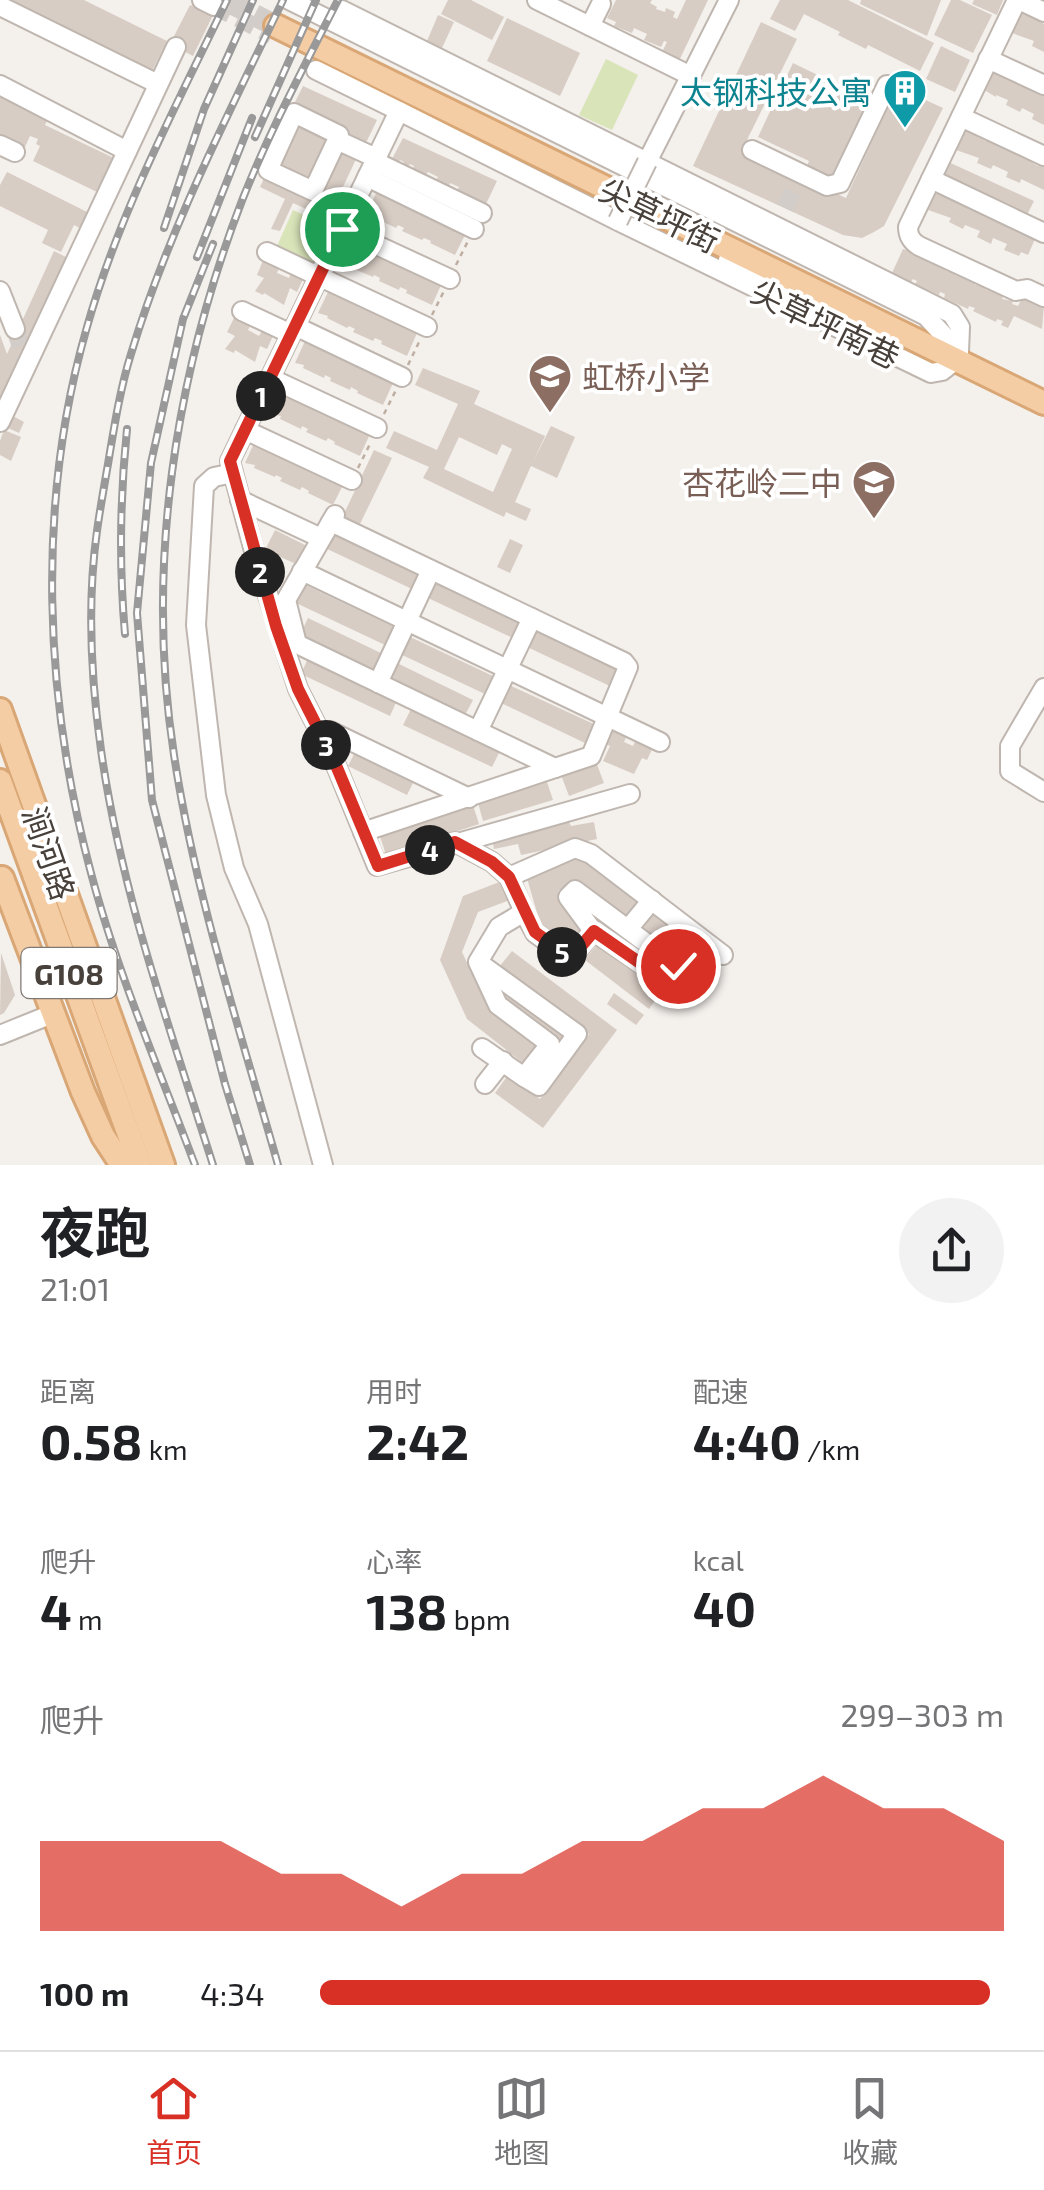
<!DOCTYPE html>
<html lang="zh">
<meta charset="utf-8">
<style>
body{margin:0;font-family:"Exo 2","Noto Sans SC",sans-serif;background:#f2f2f2;color:#202124;height:100vh;display:flex;flex-direction:column;font-size:38px;white-space:nowrap}
*{box-sizing:border-box;margin:0}
p{font-size:32px;color:#757577}
.icon{flex:none;width:55px;height:55px;fill:none;stroke:currentColor;stroke-width:2;stroke-linecap:round;stroke-linejoin:round}
.map{position:relative;height:1165px;overflow:hidden}
.drawer{display:flex;flex-direction:column;background:#fff;flex:1}
.drawer>*{flex:none}
.pin{position:absolute;display:grid;place-items:center;width:85px;height:85px;color:#fff;margin:-42px;border:5px solid #fff;border-radius:50%;box-shadow:0 2px 10px #0007}
.km{position:absolute;width:50px;height:50px;margin:-25px;border-radius:50%;background:#222;color:#fff;font-size:28px;line-height:50px;text-align:center}
.round{display:grid;place-items:center;flex:none;width:105px;height:105px;border-radius:52px;background:#f2f2f2}
.overview{display:flex;align-items:center;justify-content:space-between;height:170px;padding:0 40px}
h1{font-size:55px;font-weight:700;line-height:75px}
.figures{display:grid;grid-template-columns:repeat(3,1fr);gap:15px;height:170px;padding:10px 40px}
.figures div{display:grid;align-content:center}
.figures b{font-size:50px;font-weight:700}
.figures small{font-size:28px;font-weight:400}
.figures p{font-size:28px}
.chart{height:280px;padding:20px 40px}
.chart p{display:flex;justify-content:space-between}
.chart svg{width:100%;height:180px;margin-top:10px;fill:#d93025;opacity:.7}
ul{padding:0 40px;list-style:none;font-size:32px}
li{display:grid;grid-template-columns:160px 120px 1fr;align-items:center;height:75px}
li i{height:25px;border-radius:12px;background:#d93025}
.dock{display:flex;justify-content:space-around;align-items:center;height:140px;border-top:2px solid #e0e0e0;background:#fff;font-size:28px;color:#757577}
.dock a{display:grid;justify-items:center;gap:5px}
.dock .selected{color:#d93025}
.map>svg:first-child{display:block}
</style>
<div class="map">
<svg width="1044" height="1165" viewBox="0 0 1044 1165">
<rect width="100%" height="100%" fill="#f4f0ec"/>
<g fill="#d9e4b9">
<polygon points="606,59 638,75 612,130 579,115"/>
<polygon points="293,210 331,227 312,270 274,253"/>
</g>
<g fill="#d8cdc5" fill-rule="evenodd">
<polygon points="0,0 84,0 167,41 150,75"/>
<polygon points="448,0 471,0 504,17 492,40 441,14"/>
<polygon points="616,0 652,0 650,3 657,7 656,9 665,12 666,8 675,12 673,17 677,19 686,0 708,0 677,65 660,56 667,42 664,41 661,47 644,40 647,34 634,28 632,33 614,26 616,22 607,18"/>
<polygon points="780,0 848,0 934,43 920,71 868,45 866,49 838,35 840,32 804,14 795,31 770,19"/>
<polygon points="861,0 941,0 927,36 860,4"/>
<polygon points="951,0 960,0 992,15 973,53 934,35"/>
<polygon points="974,0 1003,0 997,15 972,4"/>
<polygon points="190,5 213,15 193,56 170,44"/>
<polygon points="1022,10 1044,24 1044,52 1032,46 1034,41 1012,33 1013,31 1008,29 1016,11 1021,13"/>
<polygon points="438,15 454,22 442,48 427,41"/>
<polygon points="507,18 580,53 560,96 487,61"/>
<polygon points="761,22 797,39 742,150 846,198 897,87 943,108 884,226 874,232 862,238 843,235 693,166"/>
<polygon points="941,46 970,60 955,92 926,79"/>
<polygon points="793,63 871,101 834,176 827,179 805,170 809,161 758,137"/>
<polygon points="994,68 1008,74 1006,78 1031,86 1033,91 1040,95 1044,94 1044,125 1032,119 1034,114 1022,108 1020,112 1006,105 1008,100 996,95 996,97 979,87"/>
<polygon points="303,86 377,120 364,147 349,140 352,136 292,108"/>
<polygon points="0,92 49,116 45,125 120,161 99,193 33,161 40,146 36,144 38,139 30,136 25,147 0,135"/>
<polygon points="293,120 333,139 311,186 271,168"/>
<polygon points="965,127 980,134 978,137 986,141 990,139 1002,145 1004,149 1030,159 1031,162 1038,166 1044,166 1044,190 1021,179 1020,183 1006,177 1008,172 993,165 991,169 977,163 979,158 956,150 956,148 952,146"/>
<polygon points="403,138 497,181 486,204 457,191 459,187 450,183 449,186 436,180 438,177 428,172 426,175 413,169 414,166 410,164 408,167 403,165 404,162 400,160 398,162 392,159"/>
<polygon points="335,147 357,157 328,219 293,203 280,231 271,229 285,199 260,187 267,172 313,194"/>
<polygon points="944,160 1034,201 1026,217 937,176"/>
<polygon points="7,172 91,214 83,230 74,225 61,252 42,243 48,230 0,206 0,185"/>
<polygon points="932,187 1028,230 1026,235 1035,239 1028,255 1021,252 1019,256 1004,250 1007,244 993,238 991,244 977,237 980,231 965,225 963,229 949,222 951,218 928,210 929,208 924,205"/>
<polygon points="377,191 466,233 455,255 430,243 431,241 424,238 422,240 402,231 404,228 398,225 396,228 375,218 377,215 367,213"/>
<polygon points="353,241 442,283 432,305 406,293 407,290 400,287 399,290 379,281 380,278 374,275 373,277 352,268 353,265 343,263"/>
<polygon points="903,249 919,253 918,256 929,259 927,262 946,268 945,270 948,272 949,270 956,273 955,275 975,282 974,284 977,285 978,283 986,287 985,289 1003,296 1002,299 1013,301 1012,304 1018,306 1022,298 1036,302 1035,304 1040,307 1041,305 1044,306 1042,329 1014,316 1008,328 1001,325 1003,321 997,319 996,322 973,311 975,308 969,306 968,309 944,298 945,294 940,292 939,295 915,284 917,281 913,279 911,282 892,273"/>
<polygon points="54,251 70,259 0,414 0,335 7,354"/>
<polygon points="264,258 280,266 277,273 289,278 292,271 304,277 297,292 290,288 284,305 264,293 263,295 255,291 264,278 257,275"/>
<polygon points="334,291 340,293 338,296 348,297 347,300 360,307 362,303 368,306 366,308 376,310 374,314 387,320 388,317 396,323 397,321 402,323 401,326 417,333 407,356 381,344 382,341 375,338 373,341 353,332 355,329 349,326 347,328 327,318 328,316 318,313 328,292 333,294"/>
<polygon points="235,316 251,324 248,330 259,336 263,329 274,334 267,349 260,346 255,362 235,350 234,353 225,349 235,336 227,332"/>
<polygon points="311,340 316,342 315,345 325,347 324,350 337,356 338,353 353,359 351,363 364,369 365,366 372,373 373,370 379,373 378,376 393,383 383,405 357,393 358,391 351,387 350,390 330,381 331,378 325,375 324,378 303,368 304,365 295,363 305,341 309,343"/>
<path d="M423,368L480,391L474,404L545,436L534,460L551,426L575,437L557,478L531,466L515,502L531,509L526,521L506,512L504,517L423,478L429,467L386,448L394,431L437,450L458,404L415,385ZM459,437L497,455L502,444L512,449L493,492L444,469Z"/>
<polygon points="281,392 370,434 360,456 334,444 335,442 328,438 326,441 306,432 308,429 302,426 301,429 280,419 281,416 271,414"/>
<polygon points="11,415 24,422 19,433 6,427"/>
<polygon points="4,430 21,437 11,461 0,455 0,441"/>
<polygon points="255,441 344,483 333,505 308,493 309,491 302,487 300,490 280,481 282,478 276,475 275,477 254,468 255,465 245,463"/>
<polygon points="374,450 392,458 359,526 342,518"/>
<polygon points="331,529 420,571 412,589 323,547"/>
<polygon points="275,530 305,545 296,564 265,550"/>
<polygon points="510,539 523,545 510,573 497,567"/>
<polygon points="435,579 524,621 515,639 426,597"/>
<polygon points="305,585 394,627 385,645 296,603"/>
<polygon points="308,618 385,655 376,674 299,637"/>
<polygon points="534,628 623,670 614,688 525,646"/>
<polygon points="406,635 495,677 487,695 398,653"/>
<polygon points="309,656 398,698 390,716 301,674"/>
<polygon points="397,663 473,700 464,717 388,680"/>
<polygon points="507,684 596,725 587,744 499,702"/>
<polygon points="412,707 501,749 492,767 403,725"/>
<polygon points="613,724 629,731 624,742 633,746 638,735 655,743 647,760 642,758 634,774 603,761 610,746 604,743"/>
<polygon points="357,748 416,777 407,795 348,766"/>
<polygon points="596,762 604,783 569,796 561,775"/>
<polygon points="547,782 553,800 483,821 478,803"/>
<polygon points="473,805 479,824 386,855 380,836"/>
<polygon points="567,818 571,826 594,822 597,839 521,855 518,844 494,849 492,839"/>
<polygon points="574,854 589,859 645,903 630,921 577,881 558,891 582,929 567,944 540,923 526,875"/>
<polygon points="502,881 510,900 478,912 462,952 488,1007 538,1044 523,1063 467,1019 440,960 463,896"/>
<polygon points="653,912 721,960 707,979 639,931"/>
<polygon points="598,943 662,991 649,1009 585,960"/>
<polygon points="512,951 617,1030 543,1128 495,1093 508,1075 540,1099 589,1034 499,967"/>
<polygon points="1,953 15,995 4,1013 0,1015"/>
<polygon points="688,970 703,984 682,1007 668,994"/>
<polygon points="511,991 567,1030 559,1041 503,1002"/>
<polygon points="614,993 644,1015 636,1025 607,1004"/>
</g>
<g fill="none" stroke-linecap="round" stroke-linejoin="round">
<g stroke="#d2cdc8" stroke-width="18" stroke-dasharray="18 9" stroke-linecap="butt">
<polyline points="214,6 272,35"/>
<polyline points="785,208 800,177"/>
<polyline points="15,329 27,364"/>
</g>
<polyline stroke="#d2cdc8" stroke-width="22" stroke-dasharray="22 11" stroke-linecap="butt" points="225,0 276,26"/>
<defs>
<g id="minor">
<polyline points="202,0 214,6"/>
<polyline points="289,0 926,316 959,352"/>
<polyline points="537,0 691,76"/>
<path d="M1017,0L908,227C908,236 911,241 919,246L1016,291L1027,289L1044,297"/>
<polyline points="1019,0 1044,12"/>
<polyline points="0,6 158,84"/>
<polyline points="342,10 952,314 960,327 959,352"/>
<polyline points="590,26 601,4"/>
<polyline points="988,59 1044,85"/>
<polyline points="316,70 399,111"/>
<polyline points="0,85 127,151"/>
<polyline points="961,117 1044,156"/>
<polyline points="337,140 313,191 268,170 294,113 339,135 337,140 376,158"/>
<polyline points="0,145 15,152"/>
<polyline points="752,150 827,186 840,183 887,85"/>
<polyline points="374,161 482,213"/>
<polyline points="647,162 729,0"/>
<polyline points="367,177 474,229"/>
<polyline points="931,179 1044,233"/>
<polyline points="342,229 450,279"/>
<polyline points="267,252 427,327"/>
<polyline points="728,260 857,324"/>
<polyline points="0,291 15,329"/>
<polyline points="242,311 291,334"/>
<polyline points="295,326 402,377"/>
<polyline points="270,378 377,428"/>
<polyline points="0,422 176,47"/>
<polyline points="245,430 352,480"/>
<polyline points="233,473 214,477 204,486 196,625 216,795 234,868 258,924 323,1165"/>
<polyline points="240,500 321,538"/>
<polyline points="335,515 286,600 297,644 555,768"/>
<polyline points="331,522 624,662 628,667 591,756 363,832"/>
<polyline points="302,571 660,742"/>
<polyline points="378,683 431,570"/>
<polyline points="1044,688 1010,746 1010,771 1044,792"/>
<polyline points="330,731 469,798"/>
<polyline points="478,731 532,618"/>
<polyline points="630,794 377,866 333,758 298,689 255,555 230,461 399,111 618,221 931,373 942,371 956,360"/>
<polyline points="455,842 492,862 509,877 524,912 535,933 571,959 593,931"/>
<polyline points="509,877 575,848 591,854 723,955"/>
<polygon points="575,890 677,966 666,981 593,931 568,897"/>
<polyline points="628,929 652,900"/>
<polyline points="482,965 577,1034 539,1086 524,1077"/>
<polyline points="0,1035 47,1016"/>
<polyline points="482,1048 524,1077 550,1044 498,1005 478,962 499,927 524,912"/>
<polyline points="485,1084 503,1061"/>
</g>
<g id="major">
<polyline points="276,26 1044,403"/>
<polyline points="0,710 163,1165"/>
<polyline points="0,781 140,1165"/>
<polyline points="2,878 83,1092 103,1136 122,1165"/>
</g>
</defs>
<use href="#minor" stroke="#bfb6af" stroke-width="22"/>
<use href="#major" stroke="#d9a775" stroke-width="28"/>
<g stroke="#bfafa2" stroke-width="2.5" stroke-dasharray="5 5" stroke-linecap="butt">
<polyline points="456,265 468,241"/>
<polyline points="432,315 444,291"/>
<polyline points="408,365 420,340"/>
<polyline points="384,414 396,390"/>
<polyline points="358,468 370,444"/>
</g>
<use href="#minor" stroke="#fff" stroke-width="18"/>
<use href="#major" stroke="#f5cda4" stroke-width="22"/>
<defs>
<g id="rail">
<polyline points="255,137 316,0"/>
<polyline points="164,228 204,109 253,0"/>
<polyline points="213,244 183,319 151,463 137,613 152,800 225,1084 250,1165"/>
<polyline points="197,257 252,118"/>
<path d="M125,634C119,566 120,497 127,429"/>
<path d="M195,1165C159,1069 117,972 91,873C44,697 36,503 87,327C119,213 176,106 227,0"/>
<path d="M213,1165C170,1029 121,892 101,750C91,679 87,602 97,531C100,509 104,487 108,464C114,428 120,389 131,354C168,231 228,115 283,0"/>
<path d="M278,1165C240,1030 195,894 174,755C145,567 175,373 243,198C270,130 305,65 338,0"/>
</g>
</defs>
<use href="#rail" stroke="#999" stroke-width="8"/>
<use href="#rail" stroke="#fff" stroke-width="4" stroke-dasharray="11" stroke-linecap="butt"/>
<defs>
<polyline id="minor-bridge" points="618,221 647,162"/>
</defs>
<use href="#minor-bridge" stroke="#bfb6af" stroke-width="22" stroke-linecap="butt"/>
<use href="#minor-bridge" stroke="#fff" stroke-width="18"/>
</g>
<g fill="none" stroke-linecap="round" stroke-linejoin="round">
<defs>
<polyline id="route" points="342,229 230,461 276,626 298,689 333,758 378,866 455,842 492,862 509,877 535,932 571,958 594,931 666,981 678,966"/>
</defs>
<use href="#route" stroke="#fff" stroke-width="20"/>
<use href="#route" stroke="#d93025" stroke-width="12"/>
</g>
<defs>
<symbol id="building-pin" viewBox="-11 -11 22 30"><path d="M0 17L-7.5 6A9.5 9.5 0 1 1 7.5 6Z" fill="#0f9aa8" stroke="#fff"/><path d="M-4-6H4V6H1V3H-1V6H-4ZM-2.5-4.3h1.7v1.8h-1.7ZM.8-4.3h1.7v1.8H.8ZM-2.5-1h1.7V.8h-1.7ZM.8-1h1.7V.8H.8Z" fill="#fff"/></symbol>
<symbol id="school-pin" viewBox="-11 -11 22 30"><path d="M0 17L-7.5 6A9.5 9.5 0 1 1 7.5 6Z" fill="#8d6e63" stroke="#fff"/><path d="M0-5L7-2L0 1L-7-2ZM-4 1L0 2.5L4 1V4Q0 6-4 4Z" fill="#fff"/></symbol>
</defs>
<g fill-rule="evenodd">
<use href="#building-pin" x="880" y="66" width="50" height="68"/>
<use href="#school-pin" x="525" y="351" width="50" height="68"/>
<use href="#school-pin" x="849" y="457" width="50" height="68"/>
</g>
<g text-anchor="middle" dominant-baseline="central" stroke-width="8" stroke-linejoin="round" paint-order="stroke">
<rect fill="#fff" stroke="#7f7975" stroke-width="2.5" x="21.5" y="948" width="95" height="50" rx="8"/>
<g font-size="30" font-weight="bold" fill="#48403a">
<text x="69" y="973">G108</text>
</g>
<g font-size="32" fill="#0d838f" stroke="#fff" text-anchor="end">
<text x="872" y="91">太钢科技公寓</text>
</g>
<g font-size="32" fill="#48403a" stroke="#fff">
<text transform="translate(660 214) rotate(26)">尖草坪街</text>
<text transform="translate(826 323) rotate(26)">尖草坪南巷</text>
<text transform="translate(50 853) rotate(71)">涧河路</text>
</g>
<g font-size="32" fill="#785e54" stroke="#fff" text-anchor="start">
<text x="582" y="376">虹桥小学</text>
<text x="842" y="482" text-anchor="end">杏花岭二中</text>
</g>
</g>
</svg>
<div class="pin" style="left:342px;top:229px;background:#1e9e55"><svg class="icon" aria-label="arrive" viewBox="0 0 24 24"><path d="M6 21V4h12l-3 4 3 4H6"/></svg></div>
<div class="pin" style="left:678px;top:966px;background:#d93025"><svg class="icon" aria-label="check" viewBox="0 0 24 24"><path d="M5 12l5 5 9-10"/></svg></div>
<b class="km" style="left:261px;top:396px">1</b>
<b class="km" style="left:260px;top:572px">2</b>
<b class="km" style="left:326px;top:745px">3</b>
<b class="km" style="left:430px;top:850px">4</b>
<b class="km" style="left:562px;top:952px">5</b>
</div>
<section class="drawer">
<div class="overview"><div><h1>夜跑</h1><p>21:01</p></div><a class="round"><svg class="icon" aria-label="share" viewBox="0 0 24 24"><path d="M12 15V3M7 8l5-5 5 5M5 13v7h14v-7"/></svg></a></div>
<div class="figures">
<div><p>距离</p><b>0.58<small> km</small></b></div>
<div><p>用时</p><b>2:42</b></div>
<div><p>配速</p><b>4:40<small> /km</small></b></div>
</div>
<div class="figures">
<div><p>爬升</p><b>4<small> m</small></b></div>
<div><p>心率</p><b>138<small> bpm</small></b></div>
<div><p>kcal</p><b>40</b></div>
</div>
<div class="chart"><p><span>爬升</span>299–303 m</p>
<svg viewBox="0 0 160 44" preserveAspectRatio="none"><path d="M0 44V22L10 22L20 22L30 22L40 30L50 30L60 38L70 30L80 30L90 22L100 22L110 14L120 14L130 6L140 14L150 14L160 22V44z"/></svg>
</div>
<ul>
<li><b>100 m</b>4:34<i style="width:98%"></i></li>
</ul>
</section>
<nav class="dock">
<a class="selected"><svg class="icon" aria-label="home" viewBox="0 0 24 24"><path d="M3 11l9-7 9 7M6 9v11h12V9"/></svg>首页</a>
<a><svg class="icon" aria-label="map" viewBox="0 0 24 24"><path d="M3 6l6-2 6 2 6-2v14l-6 2-6-2-6 2zM9 4v14M15 6v14"/></svg>地图</a>
<a><svg class="icon" aria-label="saved" viewBox="0 0 24 24"><path d="M7 4h10v16l-5-4-5 4z"/></svg>收藏</a>
</nav>
